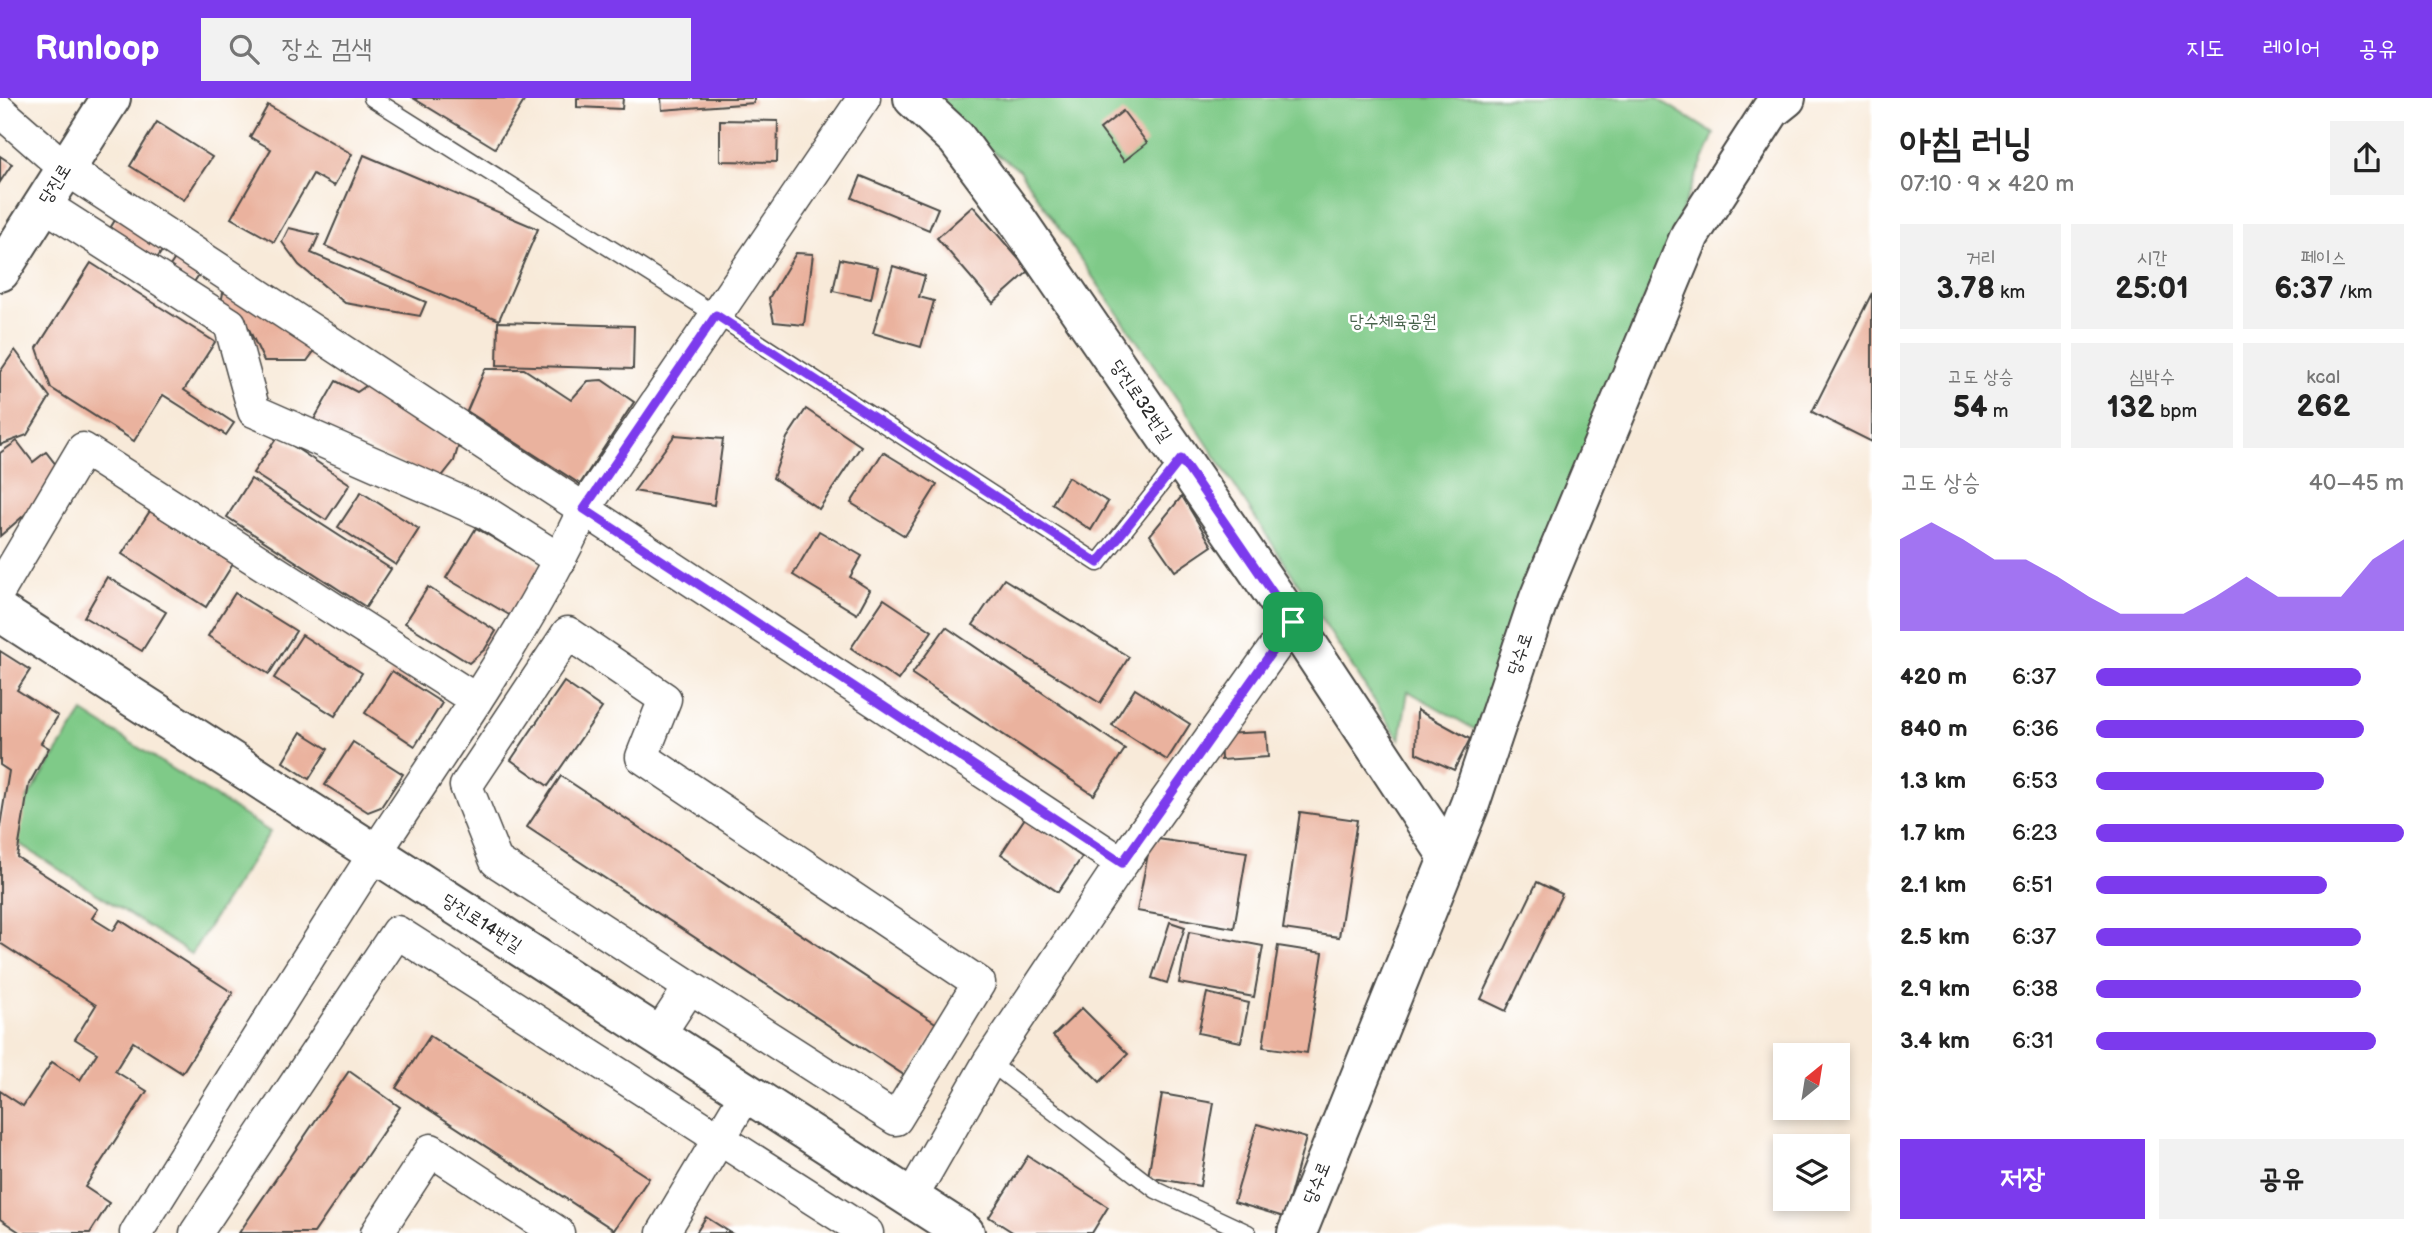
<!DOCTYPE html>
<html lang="ko">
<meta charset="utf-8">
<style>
body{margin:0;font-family:"Balsamiq Sans","Poor Story",sans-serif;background:#f2f2f2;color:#222;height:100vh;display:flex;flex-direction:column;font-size:26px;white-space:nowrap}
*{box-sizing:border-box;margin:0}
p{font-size:23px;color:#767676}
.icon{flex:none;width:38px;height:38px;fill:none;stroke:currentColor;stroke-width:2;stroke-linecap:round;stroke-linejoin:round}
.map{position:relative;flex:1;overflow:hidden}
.drawer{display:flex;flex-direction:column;background:#fff;width:560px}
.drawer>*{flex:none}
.needle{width:46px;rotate:30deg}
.buttons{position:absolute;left:1773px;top:945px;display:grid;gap:14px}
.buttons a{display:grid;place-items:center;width:77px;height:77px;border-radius:0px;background:#fff;box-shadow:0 4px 10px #0003;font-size:35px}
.pin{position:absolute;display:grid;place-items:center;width:60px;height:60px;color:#fff;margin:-30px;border-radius:14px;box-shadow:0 4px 10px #0006}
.round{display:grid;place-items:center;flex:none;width:74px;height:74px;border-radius:0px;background:#f2f2f2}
.head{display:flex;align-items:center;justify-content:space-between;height:119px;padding:0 28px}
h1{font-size:38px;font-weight:800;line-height:52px}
.metrics{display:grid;grid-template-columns:repeat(3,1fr);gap:10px;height:119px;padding:7px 28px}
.metrics div{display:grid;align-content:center;border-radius:0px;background:#f2f2f2;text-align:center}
.metrics b{font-size:30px;font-weight:800}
.metrics small{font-size:19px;font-weight:400}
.metrics p{font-size:19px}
.chart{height:196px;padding:14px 28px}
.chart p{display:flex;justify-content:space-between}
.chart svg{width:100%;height:126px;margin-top:7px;fill:#7c3aed;opacity:.7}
.primary-button{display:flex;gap:14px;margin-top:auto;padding:14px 28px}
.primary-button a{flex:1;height:80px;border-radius:0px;background:#7c3aed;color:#fff;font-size:28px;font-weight:800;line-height:80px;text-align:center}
.primary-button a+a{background:#f2f2f2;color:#222}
ul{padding:0 28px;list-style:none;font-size:23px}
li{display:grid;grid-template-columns:112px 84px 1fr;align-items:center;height:52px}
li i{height:18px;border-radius:9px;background:#7c3aed}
header{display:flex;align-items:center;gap:42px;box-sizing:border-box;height:98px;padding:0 35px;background:#7c3aed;color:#fff}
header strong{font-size:33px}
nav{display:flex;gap:38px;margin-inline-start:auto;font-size:24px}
.search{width:490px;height:63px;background:#f2f2f2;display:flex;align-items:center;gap:18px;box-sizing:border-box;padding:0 24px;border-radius:0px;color:#767676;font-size:26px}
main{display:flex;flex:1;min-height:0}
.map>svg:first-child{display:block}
</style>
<header>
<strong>Runloop</strong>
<div class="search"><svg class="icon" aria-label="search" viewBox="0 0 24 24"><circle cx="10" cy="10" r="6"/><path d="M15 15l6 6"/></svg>장소 검색</div>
<nav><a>지도</a><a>레이어</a><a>공유</a></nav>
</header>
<main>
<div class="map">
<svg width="1872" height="1135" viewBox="0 0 1872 1135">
<rect width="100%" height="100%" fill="#fff"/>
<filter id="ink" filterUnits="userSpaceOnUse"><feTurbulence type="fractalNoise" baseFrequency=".0143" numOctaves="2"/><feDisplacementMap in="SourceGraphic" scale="14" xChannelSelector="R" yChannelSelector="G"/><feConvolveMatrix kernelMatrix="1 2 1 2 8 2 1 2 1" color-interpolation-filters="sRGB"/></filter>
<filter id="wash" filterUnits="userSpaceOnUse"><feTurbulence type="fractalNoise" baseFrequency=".00686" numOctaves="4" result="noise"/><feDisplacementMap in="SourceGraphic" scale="28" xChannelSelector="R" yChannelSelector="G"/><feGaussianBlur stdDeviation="1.57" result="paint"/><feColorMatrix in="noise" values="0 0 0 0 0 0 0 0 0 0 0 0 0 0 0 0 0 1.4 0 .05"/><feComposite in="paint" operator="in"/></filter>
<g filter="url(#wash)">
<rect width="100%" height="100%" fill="#f8ead9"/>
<g fill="#7fca88" stroke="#557a5a" stroke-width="2">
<polygon points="938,0 1657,0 1714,36 1611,280 1476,632 1408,593 1400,642 1189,318 1018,71 982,46"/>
<polygon points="83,614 270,734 191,856 4,736"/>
</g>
<g id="blocks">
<g fill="#eab29e">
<polygon points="413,0 526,0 495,50"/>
<polygon points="577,0 623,0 622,11 577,9"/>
<polygon points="661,0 754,0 754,5 662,12"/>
<polygon points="268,7 352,56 334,88 313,76 274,144 231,120 271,51 250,39"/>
<polygon points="1123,13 1147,45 1124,63 1100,31"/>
<polygon points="720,22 778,23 777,64 720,63"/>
<polygon points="157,24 212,59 184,102 130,68"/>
<polygon points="364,57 538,131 499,222 325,148"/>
<polygon points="0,58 12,66 0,84"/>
<polygon points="861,78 938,110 929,132 852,100"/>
<polygon points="973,108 1029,173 993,205 937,140"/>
<polygon points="120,114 167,145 156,162 109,132"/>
<polygon points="289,130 319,137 311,155 426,204 420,218 345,205 299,167 282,144"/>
<polygon points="180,153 204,169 192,187 168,171"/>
<polygon points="796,155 813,156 804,227 774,224 769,200"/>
<polygon points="840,161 878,169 871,201 833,193"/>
<polygon points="91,165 215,244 184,292 234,325 226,337 163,297 134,343 51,290 37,250"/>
<polygon points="893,168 925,178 919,199 934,203 921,249 873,235"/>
<polygon points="226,180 321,244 307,263 264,263 248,229 220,210"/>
<polygon points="1872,195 1872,344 1812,314"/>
<polygon points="498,224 634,228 633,271 497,267"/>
<polygon points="15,252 50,299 27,337 0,347 0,274"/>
<polygon points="485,271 524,271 571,302 588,283 602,282 634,304 580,386 467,313"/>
<polygon points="336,283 357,294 372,284 461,339 454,363 439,382 312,325"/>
<polygon points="806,311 861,348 819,411 773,380 787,340"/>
<polygon points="675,337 723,341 714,407 634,393"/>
<polygon points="278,338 350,386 326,422 253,375"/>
<polygon points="17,343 33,364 46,354 63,376 57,389 0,438 0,355"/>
<polygon points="883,354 937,387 905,438 851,405"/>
<polygon points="1068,379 1108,404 1091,432 1052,406"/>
<polygon points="251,381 391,471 366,509 227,419"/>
<polygon points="361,394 419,431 396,467 338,429"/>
<polygon points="1182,398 1212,448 1175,473 1150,437"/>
<polygon points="150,413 233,466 206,509 122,456"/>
<polygon points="476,430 541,468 511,518 446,480"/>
<polygon points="819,433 862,458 850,479 870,492 857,516 793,477"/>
<polygon points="107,479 166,514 142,553 84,519"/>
<polygon points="1004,481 1129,559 1100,605 973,527"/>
<polygon points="428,489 496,533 485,551 469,565 405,525"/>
<polygon points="235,495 296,533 269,576 208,538"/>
<polygon points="884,501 932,533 898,582 851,550"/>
<polygon points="946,529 1125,651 1094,697 912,576"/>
<polygon points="302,537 362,575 335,618 274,580"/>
<polygon points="0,553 30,572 17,592 58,618 41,645 49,650 29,686 17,759 98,811 92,820 113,833 120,822 233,895 182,975 133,944 115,973 147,993 85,1089 109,1105 90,1135 21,1135 0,1121 0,993 23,1008 52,964 80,982 97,955 75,941 96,907 0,845 0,728 9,673 0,667"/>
<polygon points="392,573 442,605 415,648 365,615"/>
<polygon points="564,584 602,610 548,688 511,662"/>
<polygon points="1135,591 1190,626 1167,662 1112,627"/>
<polygon points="1417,612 1470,641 1454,672 1416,655"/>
<polygon points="301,634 328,651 309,681 283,664"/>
<polygon points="1266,634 1268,659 1221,662 1220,636"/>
<polygon points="353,644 403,676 381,709 368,714 325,687"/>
<polygon points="561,678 940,928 907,979 527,729"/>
<polygon points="1300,714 1357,722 1339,839 1283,831"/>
<polygon points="1025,720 1082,759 1058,794 1001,756"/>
<polygon points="1151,740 1247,754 1234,830 1137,813"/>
<polygon points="1537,784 1562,796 1506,913 1481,901"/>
<polygon points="1170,824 1185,829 1167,885 1152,880"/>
<polygon points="1189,834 1263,848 1254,899 1179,885"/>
<polygon points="1278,848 1323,855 1307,955 1263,949"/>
<polygon points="1207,895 1249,905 1241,944 1198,935"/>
<polygon points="1082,910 1128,956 1100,984 1053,938"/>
<polygon points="430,938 649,1080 614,1132 396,990"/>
<polygon points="349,973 400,1009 314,1135 239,1135"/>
<polygon points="1162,996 1214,1005 1200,1088 1148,1079"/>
<polygon points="1257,1026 1306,1040 1284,1119 1234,1104"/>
<polygon points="1028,1058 1108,1109 1092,1135 1014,1135 989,1119"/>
<polygon points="706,1119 731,1135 696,1135"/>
</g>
</g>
</g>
<g filter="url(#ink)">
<use href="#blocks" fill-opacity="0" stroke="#4a4845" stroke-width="2"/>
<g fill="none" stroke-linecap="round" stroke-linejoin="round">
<defs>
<g id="service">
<polyline points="372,0 716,217 1098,465 1181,361"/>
<polyline points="989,964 1156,1092 1248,1135"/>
</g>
<g id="minor">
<polyline points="0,13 65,70 1122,765"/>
<polyline points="43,106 230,226 254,313 486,415 560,462"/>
<polyline points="0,491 83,351 476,602"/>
<polyline points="658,938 690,889 496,763 466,688 568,535 665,601 642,659 979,885 896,1021 690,889"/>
<polyline points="911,1100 989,964 1122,765 1293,524"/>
<path d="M136,1135C216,1008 294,880 376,754C449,642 528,533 584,411L864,0"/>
<polyline points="196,1135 397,834 867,1135"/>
<polyline points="377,1135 431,1052 558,1135"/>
<polyline points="663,1135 747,994"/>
</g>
<g id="tertiary">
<polyline points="913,0 956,40 1015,119 1293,524 1447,757"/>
<polyline points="0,174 111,0"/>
<polyline points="0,514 965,1135"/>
<polyline points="1297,1135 1470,706 1539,500 1690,137 1771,12 1786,0"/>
</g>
</defs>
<use href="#service" stroke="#4a4845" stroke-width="19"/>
<use href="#minor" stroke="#4a4845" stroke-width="35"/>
<use href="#tertiary" stroke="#4a4845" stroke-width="42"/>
<use href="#service" stroke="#fff" stroke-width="16"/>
<use href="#minor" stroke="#fff" stroke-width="32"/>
<use href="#tertiary" stroke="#fff" stroke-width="38"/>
</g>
</g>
<g fill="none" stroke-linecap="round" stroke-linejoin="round" filter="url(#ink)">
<defs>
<polygon id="route" points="716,217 1098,465 1181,361 1293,524 1122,765 584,411"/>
</defs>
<use href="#route" stroke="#fff" stroke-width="14"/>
<use href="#route" stroke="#7c3aed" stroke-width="9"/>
</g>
<g text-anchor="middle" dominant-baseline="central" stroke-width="5" stroke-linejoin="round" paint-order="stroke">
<g font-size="18" fill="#2b2b2b" stroke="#fff">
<text transform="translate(55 86) rotate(-58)">당진로</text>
<text transform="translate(1141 303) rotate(56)">당진로32번길</text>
<text transform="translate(1520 556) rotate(-71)">당수로</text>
<text transform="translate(482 825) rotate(33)">당진로14번길</text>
<text transform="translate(1317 1085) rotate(-68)">당수로</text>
</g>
<g font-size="18" fill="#48634c" stroke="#fff">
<text x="1393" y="223">당수체육공원</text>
</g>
</g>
</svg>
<div class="buttons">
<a><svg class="needle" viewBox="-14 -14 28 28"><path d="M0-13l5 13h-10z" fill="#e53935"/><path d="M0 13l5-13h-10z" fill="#767676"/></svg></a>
<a><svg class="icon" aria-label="layers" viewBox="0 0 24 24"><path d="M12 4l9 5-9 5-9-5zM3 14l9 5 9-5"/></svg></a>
</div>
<div class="pin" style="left:1293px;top:524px;background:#1e9e55"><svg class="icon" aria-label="arrive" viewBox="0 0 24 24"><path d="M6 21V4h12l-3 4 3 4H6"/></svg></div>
</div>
<section class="drawer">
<div class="head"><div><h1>아침 러닝</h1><p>07:10 · 9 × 420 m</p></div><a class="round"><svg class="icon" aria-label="share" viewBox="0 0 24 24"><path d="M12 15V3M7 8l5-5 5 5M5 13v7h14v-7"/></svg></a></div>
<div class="metrics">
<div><p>거리</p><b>3.78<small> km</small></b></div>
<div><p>시간</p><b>25:01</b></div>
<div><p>페이스</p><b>6:37<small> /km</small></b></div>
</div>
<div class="metrics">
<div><p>고도 상승</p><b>54<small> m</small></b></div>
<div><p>심박수</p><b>132<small> bpm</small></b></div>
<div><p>kcal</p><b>262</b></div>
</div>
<div class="chart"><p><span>고도 상승</span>40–45 m</p>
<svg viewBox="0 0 160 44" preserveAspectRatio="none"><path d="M0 44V12L10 6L20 12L30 19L40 19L50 25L60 32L70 38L80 38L90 38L100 32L110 25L120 32L130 32L140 32L150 19L160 12V44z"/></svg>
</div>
<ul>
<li><b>420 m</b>6:37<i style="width:86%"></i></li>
<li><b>840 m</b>6:36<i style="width:87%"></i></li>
<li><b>1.3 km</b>6:53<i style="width:74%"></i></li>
<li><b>1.7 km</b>6:23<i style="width:100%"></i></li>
<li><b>2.1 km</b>6:51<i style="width:75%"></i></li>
<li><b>2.5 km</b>6:37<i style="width:86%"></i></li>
<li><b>2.9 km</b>6:38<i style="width:86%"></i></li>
<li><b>3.4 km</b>6:31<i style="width:91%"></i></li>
</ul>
<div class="primary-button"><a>저장</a><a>공유</a></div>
</section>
</main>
